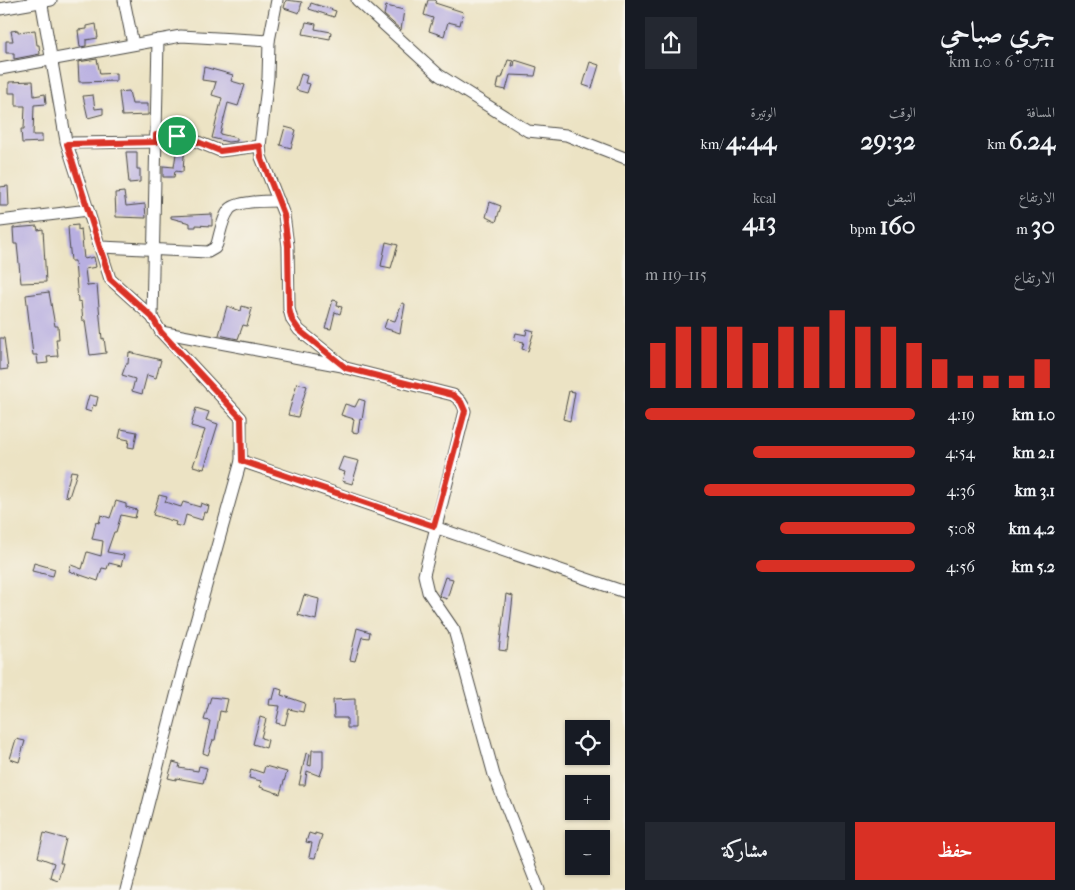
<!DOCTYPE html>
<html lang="ar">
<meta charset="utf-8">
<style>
body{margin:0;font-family:"IM FELL French Canon",Amiri,serif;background:#242831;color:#f1f3f6;direction:rtl;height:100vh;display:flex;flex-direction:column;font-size:19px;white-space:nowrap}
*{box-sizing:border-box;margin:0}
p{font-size:16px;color:#9ea1a6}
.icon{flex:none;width:28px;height:28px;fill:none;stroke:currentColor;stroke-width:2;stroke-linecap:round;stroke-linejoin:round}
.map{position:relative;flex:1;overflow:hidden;direction:ltr}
.drawer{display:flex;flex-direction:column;background:#171b24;width:450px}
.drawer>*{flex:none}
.buttons{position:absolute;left:565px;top:720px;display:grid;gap:10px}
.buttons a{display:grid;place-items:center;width:45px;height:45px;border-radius:0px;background:#171b24;box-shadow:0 1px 4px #0004;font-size:25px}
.pin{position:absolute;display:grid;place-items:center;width:42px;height:42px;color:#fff;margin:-21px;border:2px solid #fff;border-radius:50%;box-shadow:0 1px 5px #0007}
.round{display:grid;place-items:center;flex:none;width:52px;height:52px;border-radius:0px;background:#242831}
.overview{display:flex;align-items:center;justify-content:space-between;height:85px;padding:0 20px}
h1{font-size:28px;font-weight:800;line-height:38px}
.stats{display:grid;grid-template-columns:repeat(3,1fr);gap:8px;height:85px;padding:5px 20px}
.stats div{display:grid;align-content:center}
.stats b{font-size:25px;font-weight:800}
.stats small{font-size:14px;font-weight:400}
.stats p{font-size:14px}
.chart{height:140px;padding:10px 20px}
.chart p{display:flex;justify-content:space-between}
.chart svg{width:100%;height:90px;margin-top:5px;stroke:#d93025;stroke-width:6}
.action{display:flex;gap:10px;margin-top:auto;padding:10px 20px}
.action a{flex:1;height:58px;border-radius:0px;background:#d93025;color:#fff;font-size:20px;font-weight:800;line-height:58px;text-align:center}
.action a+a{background:#242831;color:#f1f3f6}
ul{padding:0 20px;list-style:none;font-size:16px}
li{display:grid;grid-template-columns:80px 60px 1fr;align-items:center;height:38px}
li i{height:12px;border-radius:6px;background:#d93025}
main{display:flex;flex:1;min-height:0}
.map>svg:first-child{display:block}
</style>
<main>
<section class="drawer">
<div class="overview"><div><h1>جري صباحي</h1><p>07:11 · 6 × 1.0 km</p></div><a class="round"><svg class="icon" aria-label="share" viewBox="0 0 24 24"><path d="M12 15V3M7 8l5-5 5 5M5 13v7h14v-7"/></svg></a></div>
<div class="stats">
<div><p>المسافة</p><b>6.24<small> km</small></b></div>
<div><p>الوقت</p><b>29:32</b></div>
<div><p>الوتيرة</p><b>4:44<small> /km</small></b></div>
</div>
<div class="stats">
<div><p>الارتفاع</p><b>30<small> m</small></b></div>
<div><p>النبض</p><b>160<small> bpm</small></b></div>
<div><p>kcal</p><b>413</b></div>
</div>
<div class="chart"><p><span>الارتفاع</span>115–119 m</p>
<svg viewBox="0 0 160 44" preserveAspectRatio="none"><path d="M5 44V22M15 44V14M25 44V14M35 44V14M45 44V22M55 44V14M65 44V14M75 44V6M85 44V14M95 44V14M105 44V22M115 44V30M125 44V38M135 44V38M145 44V38M155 44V30"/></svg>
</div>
<ul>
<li><b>1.0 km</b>4:19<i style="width:100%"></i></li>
<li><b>2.1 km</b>4:54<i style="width:60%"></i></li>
<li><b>3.1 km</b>4:36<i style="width:78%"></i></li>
<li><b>4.2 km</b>5:08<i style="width:50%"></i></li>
<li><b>5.2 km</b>4:56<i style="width:59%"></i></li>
</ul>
<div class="action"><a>حفظ</a><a>مشاركة</a></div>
</section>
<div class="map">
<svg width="625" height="890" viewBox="0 0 625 890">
<rect width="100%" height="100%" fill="#f7f3e8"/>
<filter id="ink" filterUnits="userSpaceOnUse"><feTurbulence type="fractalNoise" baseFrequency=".02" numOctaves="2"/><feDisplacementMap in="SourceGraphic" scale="10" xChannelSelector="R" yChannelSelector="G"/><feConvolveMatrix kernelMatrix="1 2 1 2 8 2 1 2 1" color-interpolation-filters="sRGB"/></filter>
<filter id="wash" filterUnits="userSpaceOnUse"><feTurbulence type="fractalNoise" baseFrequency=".0096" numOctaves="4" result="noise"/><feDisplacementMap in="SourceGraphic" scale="20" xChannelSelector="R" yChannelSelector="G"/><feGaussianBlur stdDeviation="1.12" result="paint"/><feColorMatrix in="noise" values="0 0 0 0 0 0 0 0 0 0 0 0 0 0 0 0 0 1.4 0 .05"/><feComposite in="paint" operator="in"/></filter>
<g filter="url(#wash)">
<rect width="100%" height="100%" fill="#ece3c4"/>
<g id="blocks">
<g fill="#b8afe1">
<polygon points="286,0 302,2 299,13 284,8"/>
<polygon points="428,0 436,0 435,3 463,12 460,25 448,22 444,36 429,31 433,18 424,15"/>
<polygon points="311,3 336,11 334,17 309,9"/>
<polygon points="386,6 404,10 401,30 384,15"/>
<polygon points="306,22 316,24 315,29 331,32 330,39 303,34"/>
<polygon points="96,24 98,38 86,40 86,46 80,47 78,30 87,29 87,26"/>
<polygon points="18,30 18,32 35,30 37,45 39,45 40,54 14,59 14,53 6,53 6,41 13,41 11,31"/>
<polygon points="97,59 100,74 116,73 116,81 79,82 78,62"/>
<polygon points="508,60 513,61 512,66 514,66 515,60 537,67 535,76 510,75 506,90 497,88 499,78 502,78"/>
<polygon points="590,62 599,65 592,88 583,85"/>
<polygon points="204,67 233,75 231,81 245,85 238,106 228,103 220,134 237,138 237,141 228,142 212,138 222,98 212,95 216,82 202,80"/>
<polygon points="301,74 307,76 305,83 310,84 307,93 296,90"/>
<polygon points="33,81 34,96 45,94 46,104 34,105 33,135 42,135 42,142 22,143 21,129 24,129 25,106 16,106 16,93 9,93 9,82"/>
<polygon points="129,91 132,104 148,104 148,115 122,116 119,92"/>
<polygon points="93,95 95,109 103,108 103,114 88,118 83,96"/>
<polygon points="285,127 296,130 291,148 280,145"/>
<polygon points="177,147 186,148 184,156 183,172 175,171 174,177 163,177 163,166 174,167"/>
<polygon points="126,152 137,152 137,169 140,169 140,182 129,183"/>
<polygon points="8,186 9,206 0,206 0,187"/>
<polygon points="124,192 126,206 145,204 146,218 116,217 115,193"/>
<polygon points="490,202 501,206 496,222 486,217"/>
<polygon points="212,214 212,226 196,225 196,227 190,227 190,223 171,218 171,216"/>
<polygon points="78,225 78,230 81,229 84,259 94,257 96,267 85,269 87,286 97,285 102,339 104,338 106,353 90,355 85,321 83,321 81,301 78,302 75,261 71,261 69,241 68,226"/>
<polygon points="37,226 38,230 43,229 46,282 21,283 17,244 14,244 13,228"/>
<polygon points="386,242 398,245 391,268 381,266"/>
<polygon points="49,292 55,326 58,326 59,339 56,339 58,356 47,357 48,363 38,364 37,355 33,355 26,295"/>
<polygon points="333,300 338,301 337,306 342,307 340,314 335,312 331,329 325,328"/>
<polygon points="402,303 405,304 400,333 384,328 387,319 395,321"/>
<polygon points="227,306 241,311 242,306 252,309 247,326 243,325 238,339 219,335"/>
<polygon points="527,329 534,331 528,351 522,349 524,342 514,340 516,333 526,335"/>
<polygon points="0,338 4,338 8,369 0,370"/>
<polygon points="129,352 161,360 156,378 147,375 142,394 132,391 135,379 122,375 126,364 128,364"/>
<polygon points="297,383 307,386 298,417 288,415"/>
<polygon points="569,391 575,392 570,421 563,419"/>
<polygon points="89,395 98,397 96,406 93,405 91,412 85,410"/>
<polygon points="359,399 365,401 362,420 360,419 358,433 352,432 354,419 341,415 345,404 355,407"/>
<polygon points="196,408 209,412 206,420 218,424 204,469 193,466 205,430 191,426"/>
<polygon points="121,429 137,432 134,448 128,447 129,440 119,438"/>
<polygon points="343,457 359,461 352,484 342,481 345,472 338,470"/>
<polygon points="71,471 77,472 69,497 65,496"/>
<polygon points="159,495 167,497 165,502 181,507 183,502 200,507 201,503 209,506 207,513 204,512 202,520 186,515 183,527 175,525 176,522 153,515"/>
<polygon points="116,501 126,504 126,507 137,510 135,518 121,515 116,532 114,532 107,552 124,555 121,566 109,563 107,569 102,568 98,581 69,571 71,565 82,569 87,552 101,556 103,541 92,539 96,522 99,523 101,515 110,518"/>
<polygon points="34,563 55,569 53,576 32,571"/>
<polygon points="445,577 453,579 447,599 441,597 439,595"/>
<polygon points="506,594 513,596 507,651 499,650"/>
<polygon points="304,595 319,599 316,620 298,615"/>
<polygon points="357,628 370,632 369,638 362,637 355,661 350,660"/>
<polygon points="276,688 282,690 281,695 305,703 303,712 289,709 285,725 276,723 280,706 269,705 270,699 273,699"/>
<polygon points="211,697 228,699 225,712 220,711 215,740 213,740 208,755 203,753 210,721 204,720"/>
<polygon points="355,699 355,728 347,728 347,718 334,718 333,700"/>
<polygon points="260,717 266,719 261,738 268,740 266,748 253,744"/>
<polygon points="16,739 25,741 19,762 10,759"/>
<polygon points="312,750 323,750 323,767 320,776 307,771 305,785 299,785 306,753 310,754 308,765 311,766"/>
<polygon points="173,762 180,764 179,768 198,771 199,766 207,768 203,783 176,778 176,780 168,778"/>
<polygon points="265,766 287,772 280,794 260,787 261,781 249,778 251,769 263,773"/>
<polygon points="44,833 66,839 60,863 63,863 58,880 50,877 54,863 38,857"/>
<polygon points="309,833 315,835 315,833 322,835 315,858 309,857 312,843 306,842"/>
</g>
</g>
</g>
<g filter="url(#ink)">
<use href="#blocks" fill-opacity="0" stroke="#484742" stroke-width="1"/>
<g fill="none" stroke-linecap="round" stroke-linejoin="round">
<defs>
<g id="minor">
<polyline points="41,0 66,141 110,279 152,317 161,332 241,418 241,461 186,657 126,890"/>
<polyline points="124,0 133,44"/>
<path d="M277,0L269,41L268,78L260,146L261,157L284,215L288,246L289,309L292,320L299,330L346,368L453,395C460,399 463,403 465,411L424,575L428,592L454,630L494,775L539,890"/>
<polyline points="357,0 439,75 528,131 566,135 625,158"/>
<polyline points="0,9 51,0"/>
<polyline points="0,69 181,36 269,41"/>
<polyline points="156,135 188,138 220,151 260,146"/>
<polyline points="67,143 156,142"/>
<polyline points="0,221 88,210"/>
<path d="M101,247L208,252L215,248L217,244C220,234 222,219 229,210C235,201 268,201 279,201"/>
<polyline points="152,317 158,40"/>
<polyline points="161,332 342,366"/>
<polyline points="241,461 625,592"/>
</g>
</defs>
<use href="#minor" stroke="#484742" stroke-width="13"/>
<use href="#minor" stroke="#fff" stroke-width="11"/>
</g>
</g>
<g fill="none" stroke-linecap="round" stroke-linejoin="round" filter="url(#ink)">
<defs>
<polygon id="route" points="156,135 188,138 220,151 260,146 261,157 284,215 288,246 289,309 292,320 299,330 346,368 453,395 461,402 465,411 434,526 242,461 241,418 161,332 152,317 110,279 67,144 156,142"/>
</defs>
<use href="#route" stroke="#fff" stroke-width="10"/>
<use href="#route" stroke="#d93025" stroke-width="6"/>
</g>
</svg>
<div class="buttons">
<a><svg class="icon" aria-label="locate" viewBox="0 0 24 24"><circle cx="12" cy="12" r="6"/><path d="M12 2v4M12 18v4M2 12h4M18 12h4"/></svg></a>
<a>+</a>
<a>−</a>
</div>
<div class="pin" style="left:177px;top:136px;background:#1e9e55"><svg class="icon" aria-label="arrive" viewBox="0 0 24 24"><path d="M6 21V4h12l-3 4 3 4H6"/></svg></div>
</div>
</main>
